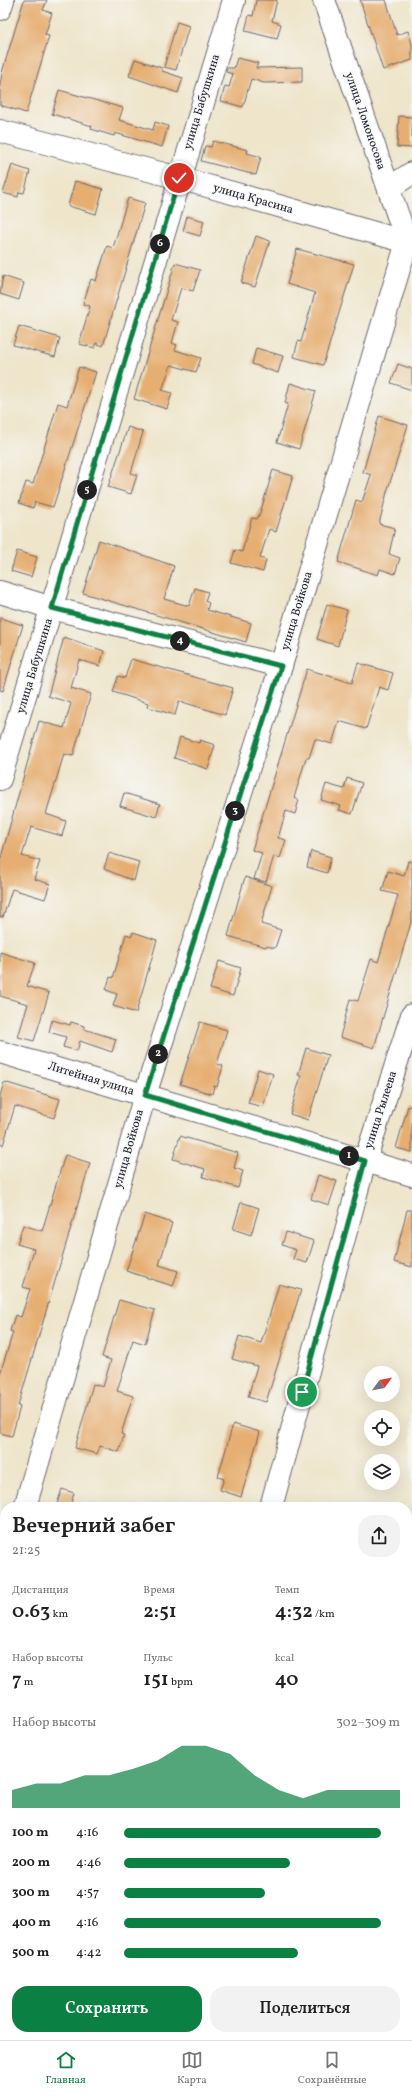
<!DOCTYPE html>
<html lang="ru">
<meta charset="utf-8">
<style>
body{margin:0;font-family:Vollkorn,serif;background:#f2f2f2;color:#222;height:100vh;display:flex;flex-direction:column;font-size:15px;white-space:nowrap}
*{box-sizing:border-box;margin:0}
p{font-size:13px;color:#767676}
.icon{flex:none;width:22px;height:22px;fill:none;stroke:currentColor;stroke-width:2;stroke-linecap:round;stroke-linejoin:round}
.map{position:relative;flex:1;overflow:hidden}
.side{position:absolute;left:0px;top:1502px;width:412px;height:538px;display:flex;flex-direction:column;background:#fff;border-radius:16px 16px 0 0;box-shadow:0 4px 16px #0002}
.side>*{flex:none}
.needle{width:26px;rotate:57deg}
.controls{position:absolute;left:364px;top:1366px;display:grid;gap:8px}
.controls a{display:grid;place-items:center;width:36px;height:36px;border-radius:50%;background:#fff;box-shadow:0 4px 16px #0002;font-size:20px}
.pin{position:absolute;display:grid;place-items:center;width:34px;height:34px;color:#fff;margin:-17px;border:2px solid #fff;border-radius:50%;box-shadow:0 1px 4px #0007}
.km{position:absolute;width:20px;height:20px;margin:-10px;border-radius:50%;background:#222;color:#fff;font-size:11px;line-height:20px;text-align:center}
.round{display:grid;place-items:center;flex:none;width:42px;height:42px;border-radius:16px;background:#f2f2f2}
.overview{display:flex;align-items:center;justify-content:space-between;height:68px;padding:0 12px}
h1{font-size:22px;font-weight:600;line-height:30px}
.stats{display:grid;grid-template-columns:repeat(3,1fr);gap:6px;height:68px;padding:4px 12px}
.stats div{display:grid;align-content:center}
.stats b{font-size:20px;font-weight:600}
.stats small{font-size:11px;font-weight:400}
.stats p{font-size:11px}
.chart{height:112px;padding:8px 12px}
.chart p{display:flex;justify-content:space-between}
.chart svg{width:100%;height:72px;margin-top:4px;fill:#0b8043;opacity:.7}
.cta{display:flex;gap:8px;margin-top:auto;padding:8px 12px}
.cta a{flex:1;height:46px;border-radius:16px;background:#0b8043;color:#fff;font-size:16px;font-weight:600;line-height:46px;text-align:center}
.cta a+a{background:#f2f2f2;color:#222}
ul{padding:0 12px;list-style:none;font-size:13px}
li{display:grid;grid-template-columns:64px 48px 1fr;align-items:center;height:30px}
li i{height:10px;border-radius:5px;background:#0b8043}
.menu{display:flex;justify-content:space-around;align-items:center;height:56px;border-top:1px solid #e0e0e0;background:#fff;font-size:11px;color:#767676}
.menu a{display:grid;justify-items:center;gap:2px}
.menu .on{color:#0b8043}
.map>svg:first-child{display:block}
</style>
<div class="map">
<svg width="412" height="2040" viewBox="0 0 412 2040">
<rect width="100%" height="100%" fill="#f6f6f2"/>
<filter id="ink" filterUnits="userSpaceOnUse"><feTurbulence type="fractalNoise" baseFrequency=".025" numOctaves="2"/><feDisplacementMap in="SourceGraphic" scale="8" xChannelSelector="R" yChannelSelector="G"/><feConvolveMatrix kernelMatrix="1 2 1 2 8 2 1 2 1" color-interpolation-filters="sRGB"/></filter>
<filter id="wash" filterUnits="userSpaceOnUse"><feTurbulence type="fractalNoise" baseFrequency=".012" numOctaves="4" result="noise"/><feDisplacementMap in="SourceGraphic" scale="16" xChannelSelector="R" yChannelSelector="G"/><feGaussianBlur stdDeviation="0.9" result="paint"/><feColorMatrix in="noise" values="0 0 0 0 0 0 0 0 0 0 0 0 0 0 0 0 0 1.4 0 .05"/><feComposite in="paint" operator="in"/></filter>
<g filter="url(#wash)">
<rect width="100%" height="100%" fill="#eee5cb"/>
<g id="blocks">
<g fill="#e6ae71">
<polygon points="24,0 47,0 43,10 52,13 45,35 49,36 26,113 0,105 0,84 3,69"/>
<polygon points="256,0 277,0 272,21 281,24 277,39 245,31 249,15 253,16"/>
<polygon points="360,0 386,0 397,35 408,31 412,44 412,60 383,70"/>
<polygon points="177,22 189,26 176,70 164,67"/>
<polygon points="237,58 258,63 256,68 302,67 302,82 264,83 251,79 243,107 221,101 225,86 229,87 233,74 226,72 227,68 234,68"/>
<polygon points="135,59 162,68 162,71 183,78 178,93 129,76"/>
<polygon points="59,90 123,108 119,120 153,130 155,122 168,126 162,147 115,133 114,136 91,129 92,126 52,114"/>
<polygon points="399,116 412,117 412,148 397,147"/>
<polygon points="213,141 248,150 247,153 261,157 256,175 201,161 205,146 211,147"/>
<polygon points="12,165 30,171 24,193 19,192 18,197 3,193"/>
<polygon points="75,181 103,189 96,214 68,206"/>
<polygon points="128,198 145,203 103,346 96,343 95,348 79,344 90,306 83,304 91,279 96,281 107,246 113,248"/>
<polygon points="187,216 204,221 200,236 183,231"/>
<polygon points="256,236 270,241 255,287 241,283"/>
<polygon points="297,249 354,264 323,365 294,357 298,341 301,342 315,293 287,284"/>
<polygon points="175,263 200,270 193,291 181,288 171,320 178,322 172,343 177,345 175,350 201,358 196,372 171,365 162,390 172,393 167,409 134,399"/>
<polygon points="3,276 24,283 19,300 0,294"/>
<polygon points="19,326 60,338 55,357 13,345"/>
<polygon points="256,348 283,356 278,373 252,364"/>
<polygon points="398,364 412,369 412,390 391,383"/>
<polygon points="79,367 96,372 53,507 35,502 33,508 19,503 26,482 33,484 58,403 67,406"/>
<polygon points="290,383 316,391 299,449 277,442 288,404 285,403"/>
<polygon points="379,416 408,425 387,492 379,524 395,528 389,554 400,558 395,574 380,569 378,575 338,562 356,500 362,502 371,475 363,472"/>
<polygon points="128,427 143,432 131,473 137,475 131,494 108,487"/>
<polygon points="273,470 293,476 276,532 269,529 260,558 266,560 263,572 231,563 235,550 242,552 252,518 257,519 260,513"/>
<polygon points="99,540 174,566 164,599 189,606 195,588 208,592 205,601 209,603 207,610 251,623 246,642 83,593"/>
<polygon points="17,551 37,557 31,577 11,571"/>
<polygon points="327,604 347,610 338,646 317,639"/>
<polygon points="0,618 23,625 3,691 0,690"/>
<polygon points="64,637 104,651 100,666 79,660 71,688 91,694 73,756 64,754 46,814 66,821 62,836 31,827 22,856 40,861 34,879 50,884 45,899 12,889 3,917 0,917 0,861 39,721 64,728 71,703 48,696"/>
<polygon points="131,659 233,688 225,715 179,701 175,715 147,707 148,703 113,692 118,676 125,678"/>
<polygon points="358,663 393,673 388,690 379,687 366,729 339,721 332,744 315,739 309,758 306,758 294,798 299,800 295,814 286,811 278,838 286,840 280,858 274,856 266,882 254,879 262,853 252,850 307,669 352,683"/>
<polygon points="180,737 199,743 200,740 215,745 208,769 174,758"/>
<polygon points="347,778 362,783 352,814 339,810 341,806 321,800 326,784 344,789"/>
<polygon points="124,793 160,804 156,817 120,806"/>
<polygon points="311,851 331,857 327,873 307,867"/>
<polygon points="109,853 139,862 134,881 104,869"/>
<polygon points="408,861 412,862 412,919 374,1048 340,1037 350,999 358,1001 371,959 378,962 398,895 382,891 388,871 404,876"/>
<polygon points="245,877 272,886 261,924 281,930 275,948 266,946 266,947 228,936"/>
<polygon points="133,932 157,940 136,1013 113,1006 117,994 106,990 110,977 113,978 126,934 132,936"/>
<polygon points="0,952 35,963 27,986 49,993 34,1041 18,1037 28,1004 0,996"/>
<polygon points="219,961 241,968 233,996 210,989"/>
<polygon points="52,1020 70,1025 71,1022 84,1026 84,1029 116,1039 112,1052 80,1041 77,1051 63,1047 66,1037 49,1032"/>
<polygon points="200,1022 227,1030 217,1064 223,1066 217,1087 214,1086 212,1094 180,1084"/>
<polygon points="306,1048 328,1055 308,1120 290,1114 301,1076 298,1075"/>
<polygon points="258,1069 273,1074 263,1107 248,1103"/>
<polygon points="4,1082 60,1099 54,1118 15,1106 3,1145 0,1144 0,1096"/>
<polygon points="408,1106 412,1107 412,1152 396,1148"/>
<polygon points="180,1136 238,1153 234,1168 243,1171 238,1188 203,1177 205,1169 173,1159"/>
<polygon points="65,1155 90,1163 18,1406 20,1407 12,1436 0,1433 0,1374 13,1332 10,1331 15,1315 21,1317 30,1289 23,1287 34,1249 17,1244 23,1225 42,1231"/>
<polygon points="318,1175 337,1181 329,1205 311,1199"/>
<polygon points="241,1202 259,1208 251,1235 233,1229"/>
<polygon points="407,1210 412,1210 412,1267 394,1262"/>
<polygon points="145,1214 172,1223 159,1265 178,1271 173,1286 126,1271"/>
<polygon points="286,1232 314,1241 307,1263 293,1259 296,1250 282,1245"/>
<polygon points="279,1284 301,1290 266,1402 248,1397 257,1366 232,1359 239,1336 261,1343"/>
<polygon points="119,1300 155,1310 145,1344 133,1340 117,1391 133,1396 121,1434 124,1435 119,1452 100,1446 97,1454 75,1448 93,1384 103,1387 111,1360 102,1357"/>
<polygon points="233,1424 260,1432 241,1497 220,1490 224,1479 218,1477"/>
<polygon points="62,1489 74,1493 70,1507 56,1507"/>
</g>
</g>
</g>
<g filter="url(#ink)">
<use href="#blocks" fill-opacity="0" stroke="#69666d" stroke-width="1"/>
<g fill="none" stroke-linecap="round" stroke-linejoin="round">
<defs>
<g id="minor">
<polyline points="0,9 3,0"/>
<polyline points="0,131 179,178 407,242 412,246"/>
<polyline points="389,188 412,173"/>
<polyline points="0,592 52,608 281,666"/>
<polyline points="0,779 234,0"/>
<polyline points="0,1052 412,1175"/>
<polyline points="25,1507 145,1095 281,666 407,242 324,0"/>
<polyline points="271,1507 365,1161 412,1015"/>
<polyline points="0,1535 5,1536"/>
<polyline points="0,1606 5,1590"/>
<polyline points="407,1641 412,1642"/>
<polyline points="407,1831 412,1830"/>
<polyline points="94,2040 94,2035"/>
</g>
</defs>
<use href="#minor" stroke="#69666d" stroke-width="24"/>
<use href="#minor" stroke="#fff" stroke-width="22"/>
</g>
</g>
<g fill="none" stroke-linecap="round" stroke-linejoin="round" filter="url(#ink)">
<defs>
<polyline id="route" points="179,178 52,608 281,666 145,1095 365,1161 302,1392"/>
</defs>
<use href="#route" stroke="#fff" stroke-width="8"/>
<use href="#route" stroke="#0b8043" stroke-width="5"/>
</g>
<g text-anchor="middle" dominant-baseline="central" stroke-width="3" stroke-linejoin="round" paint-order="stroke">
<g font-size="12" fill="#22223b" stroke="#f6f6f2">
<text transform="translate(202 102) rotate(-73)">улица Бабушкина</text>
<text transform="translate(365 121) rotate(71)">улица Ломоносова</text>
<text transform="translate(253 199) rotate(16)">улица Красина</text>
<text transform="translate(297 611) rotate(-73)">улица Войкова</text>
<text transform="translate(35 666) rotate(-73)">улица Бабушкина</text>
<text transform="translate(91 1079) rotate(17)">Литейная улица</text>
<text transform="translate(381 1110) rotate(-72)">улица Рылеева</text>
<text transform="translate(129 1149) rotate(-74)">улица Войкова</text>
</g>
</g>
</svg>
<div class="controls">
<a><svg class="needle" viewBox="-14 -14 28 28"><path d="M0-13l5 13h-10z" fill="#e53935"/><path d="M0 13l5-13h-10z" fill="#767676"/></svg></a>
<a><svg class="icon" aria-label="locate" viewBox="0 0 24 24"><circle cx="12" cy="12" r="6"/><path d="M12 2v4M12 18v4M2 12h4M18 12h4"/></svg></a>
<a><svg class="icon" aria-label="layers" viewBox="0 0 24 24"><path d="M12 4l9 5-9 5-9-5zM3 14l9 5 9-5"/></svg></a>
</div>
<div class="pin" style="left:302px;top:1392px;background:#1e9e55"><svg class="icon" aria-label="arrive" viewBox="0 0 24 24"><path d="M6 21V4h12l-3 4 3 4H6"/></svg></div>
<div class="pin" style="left:179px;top:178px;background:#d93025"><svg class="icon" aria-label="check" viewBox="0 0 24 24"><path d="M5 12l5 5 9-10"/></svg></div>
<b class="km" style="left:349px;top:1156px">1</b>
<b class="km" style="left:158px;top:1054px">2</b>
<b class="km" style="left:235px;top:811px">3</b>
<b class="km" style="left:180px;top:641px">4</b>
<b class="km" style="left:87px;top:490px">5</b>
<b class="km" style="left:160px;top:244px">6</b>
<section class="side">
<div class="overview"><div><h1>Вечерний забег</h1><p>21:25</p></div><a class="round"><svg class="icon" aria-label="share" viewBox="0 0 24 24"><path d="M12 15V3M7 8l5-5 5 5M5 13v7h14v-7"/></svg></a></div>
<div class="stats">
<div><p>Дистанция</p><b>0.63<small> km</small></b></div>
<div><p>Время</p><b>2:51</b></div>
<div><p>Темп</p><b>4:32<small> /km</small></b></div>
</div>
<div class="stats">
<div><p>Набор высоты</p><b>7<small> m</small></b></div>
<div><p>Пульс</p><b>151<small> bpm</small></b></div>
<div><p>kcal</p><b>40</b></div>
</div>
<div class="chart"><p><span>Набор высоты</span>302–309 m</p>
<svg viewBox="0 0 160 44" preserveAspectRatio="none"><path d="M0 44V33L10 29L20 29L30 24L40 24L50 20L60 15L70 6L80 6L90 11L100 24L110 33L120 38L130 33L140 33L150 33L160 33V44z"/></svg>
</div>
<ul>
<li><b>100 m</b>4:16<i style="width:93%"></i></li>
<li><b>200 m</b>4:46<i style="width:60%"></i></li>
<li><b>300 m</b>4:57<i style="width:51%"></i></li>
<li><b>400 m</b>4:16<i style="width:93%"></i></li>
<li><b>500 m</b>4:42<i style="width:63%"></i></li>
</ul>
<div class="cta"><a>Сохранить</a><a>Поделиться</a></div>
</section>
</div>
<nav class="menu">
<a class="on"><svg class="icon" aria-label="home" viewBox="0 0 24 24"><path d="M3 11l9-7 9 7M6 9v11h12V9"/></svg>Главная</a>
<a><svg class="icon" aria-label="map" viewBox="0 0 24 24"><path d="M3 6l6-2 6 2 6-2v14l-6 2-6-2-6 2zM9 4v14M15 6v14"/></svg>Карта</a>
<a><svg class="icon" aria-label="saved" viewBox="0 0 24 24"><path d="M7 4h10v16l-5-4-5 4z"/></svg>Сохранённые</a>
</nav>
